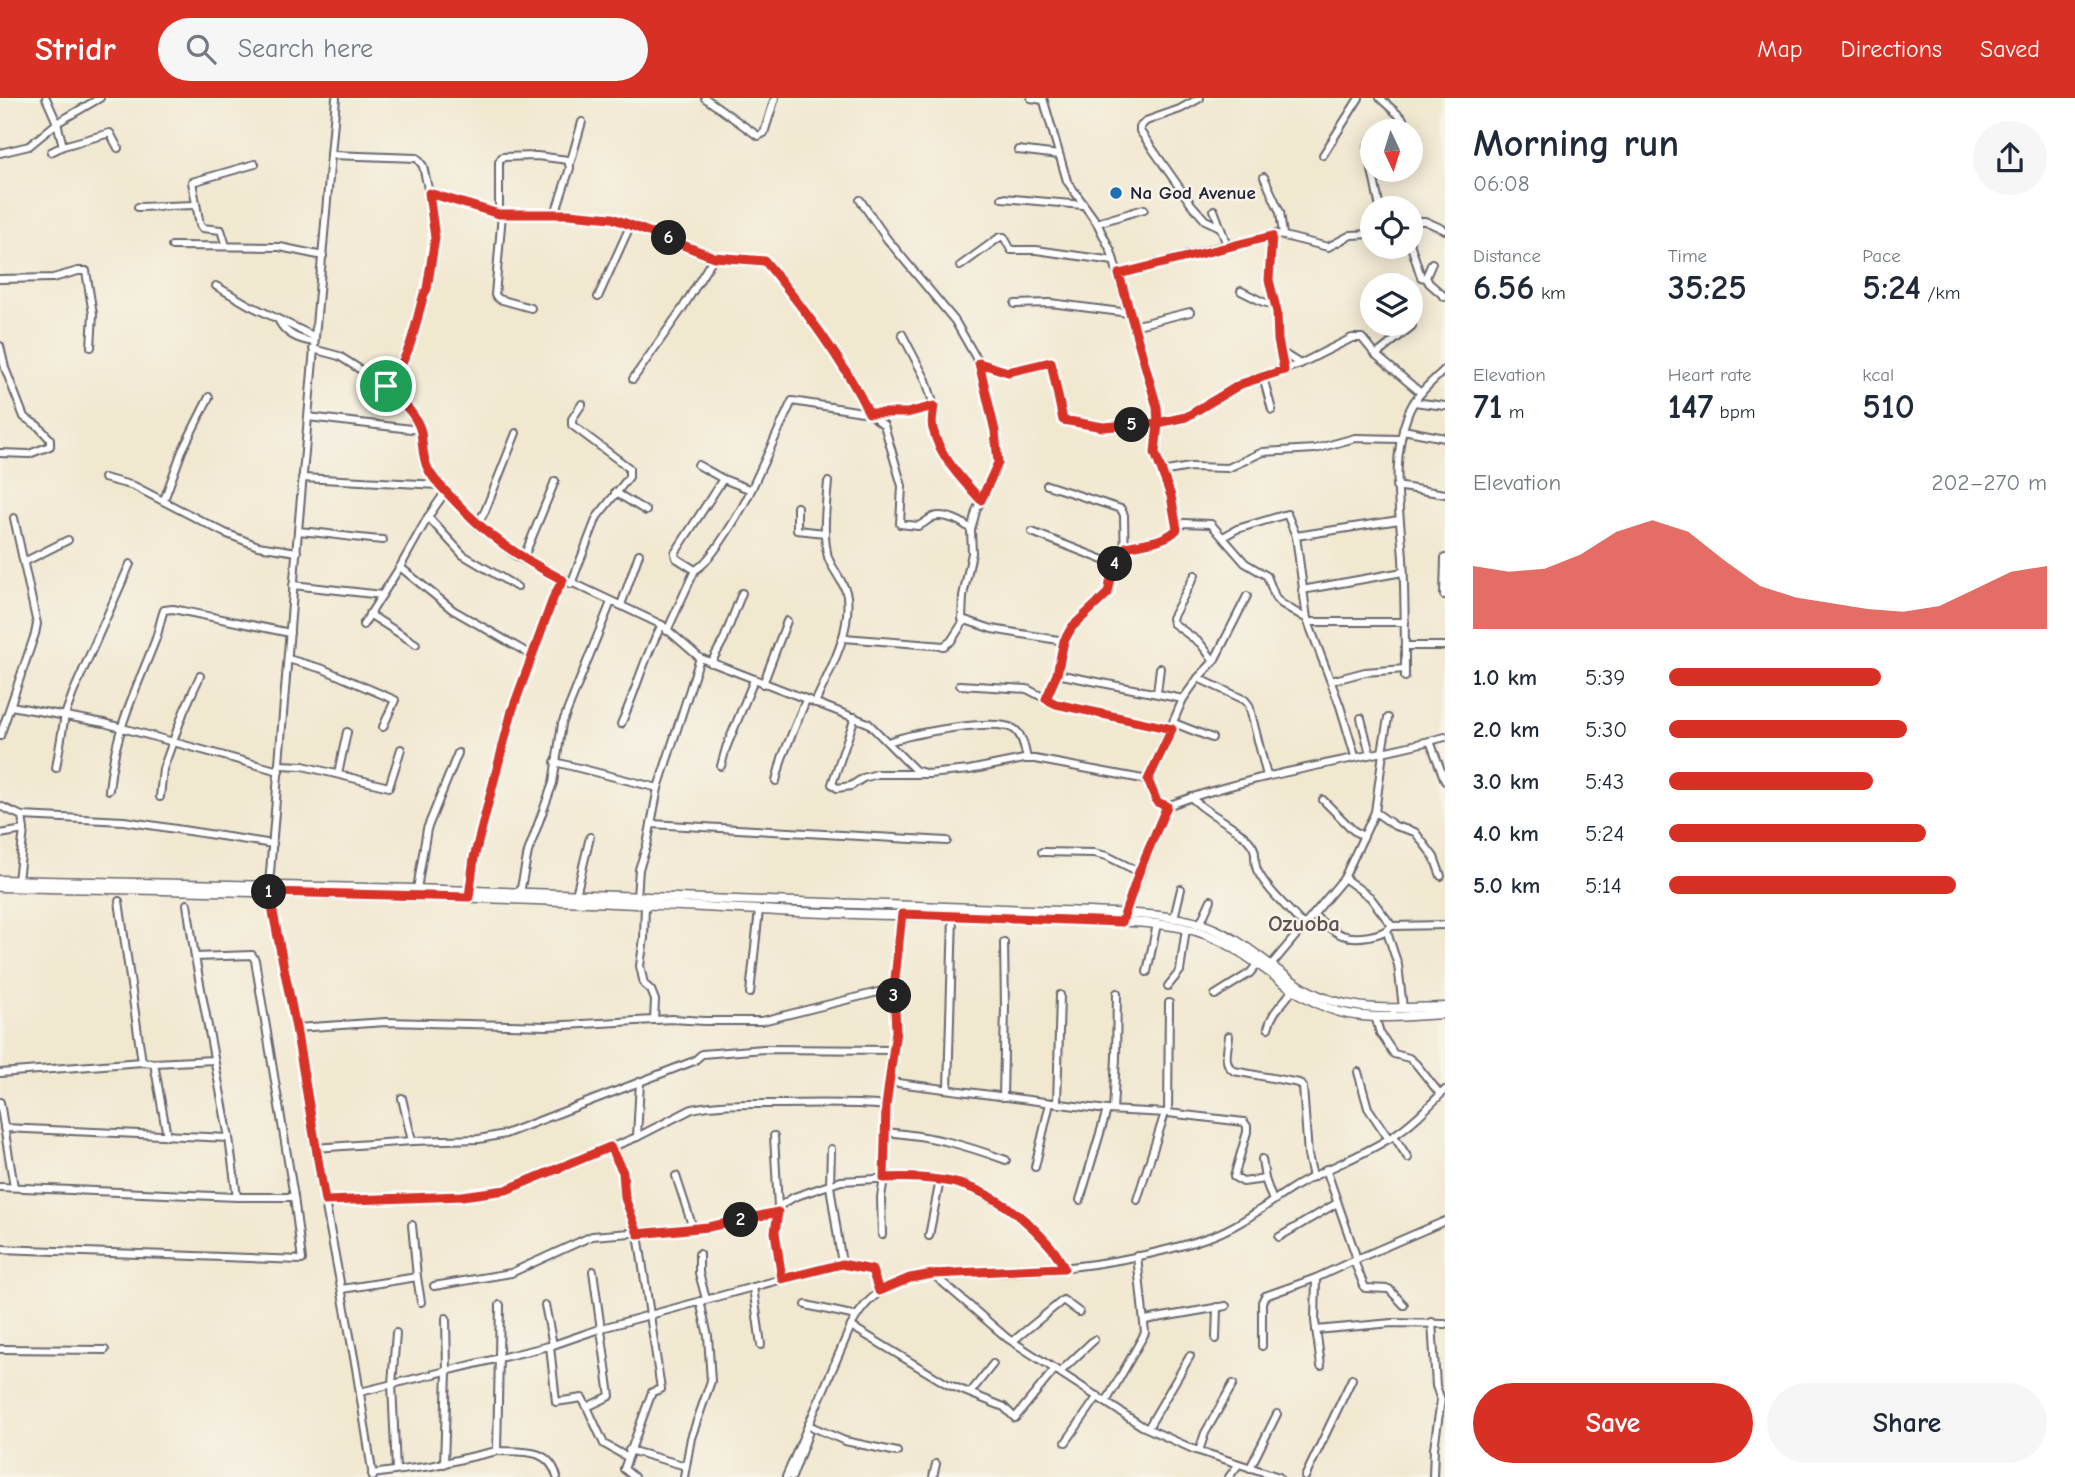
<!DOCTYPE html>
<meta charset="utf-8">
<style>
body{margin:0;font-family:"Comic Neue",sans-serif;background:#f6f6f7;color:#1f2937;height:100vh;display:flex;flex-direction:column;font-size:26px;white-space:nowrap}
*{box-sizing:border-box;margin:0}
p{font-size:23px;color:#747a83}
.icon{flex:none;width:38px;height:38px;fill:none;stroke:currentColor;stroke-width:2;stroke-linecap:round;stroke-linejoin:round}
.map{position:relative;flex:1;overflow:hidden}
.sheet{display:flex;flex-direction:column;background:#fff;width:630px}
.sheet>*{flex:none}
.needle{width:46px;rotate:176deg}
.fabs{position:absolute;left:1360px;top:21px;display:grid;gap:14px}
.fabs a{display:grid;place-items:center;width:63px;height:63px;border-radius:50%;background:#fff;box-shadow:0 4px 18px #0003;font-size:35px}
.pin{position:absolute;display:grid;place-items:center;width:60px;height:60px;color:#fff;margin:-30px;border:4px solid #fff;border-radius:50%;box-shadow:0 2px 7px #0007}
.km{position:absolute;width:35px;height:35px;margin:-18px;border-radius:50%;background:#222;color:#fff;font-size:19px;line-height:35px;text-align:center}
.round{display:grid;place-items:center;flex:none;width:74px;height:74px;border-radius:37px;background:#f6f6f7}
.summary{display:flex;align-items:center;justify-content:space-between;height:119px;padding:0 28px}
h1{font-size:38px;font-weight:700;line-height:52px}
.figures{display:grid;grid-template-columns:repeat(3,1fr);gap:10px;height:119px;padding:7px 28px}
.figures div{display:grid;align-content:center}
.figures b{font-size:35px;font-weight:700}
.figures small{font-size:19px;font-weight:400}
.figures p{font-size:19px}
.chart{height:196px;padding:14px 28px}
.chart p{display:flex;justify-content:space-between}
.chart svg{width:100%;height:126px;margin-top:7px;fill:#d93025;opacity:.7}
.primary-button{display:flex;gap:14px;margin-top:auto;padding:14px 28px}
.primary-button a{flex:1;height:80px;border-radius:42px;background:#d93025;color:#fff;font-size:28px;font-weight:700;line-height:80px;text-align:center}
.primary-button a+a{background:#f6f6f7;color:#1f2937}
ul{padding:0 28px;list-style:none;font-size:23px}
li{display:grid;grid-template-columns:112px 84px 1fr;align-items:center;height:52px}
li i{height:18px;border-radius:9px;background:#d93025}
header{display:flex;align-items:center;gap:42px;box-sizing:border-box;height:98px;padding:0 35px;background:#d93025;color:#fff}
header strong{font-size:33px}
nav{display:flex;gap:38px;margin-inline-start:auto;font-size:24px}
.search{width:490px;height:63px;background:#f6f6f7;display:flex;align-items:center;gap:18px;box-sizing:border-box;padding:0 24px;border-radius:38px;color:#747a83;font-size:26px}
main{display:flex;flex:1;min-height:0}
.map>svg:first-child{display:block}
</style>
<header>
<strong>Stridr</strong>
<div class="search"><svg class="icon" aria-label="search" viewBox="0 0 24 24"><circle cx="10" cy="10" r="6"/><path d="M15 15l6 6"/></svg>Search here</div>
<nav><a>Map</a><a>Directions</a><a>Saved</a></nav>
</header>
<main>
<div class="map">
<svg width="1445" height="1379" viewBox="0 0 1445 1379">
<rect width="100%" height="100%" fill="#f7f3e8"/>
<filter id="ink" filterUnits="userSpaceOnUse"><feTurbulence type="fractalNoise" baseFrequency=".0143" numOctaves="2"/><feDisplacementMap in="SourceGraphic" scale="14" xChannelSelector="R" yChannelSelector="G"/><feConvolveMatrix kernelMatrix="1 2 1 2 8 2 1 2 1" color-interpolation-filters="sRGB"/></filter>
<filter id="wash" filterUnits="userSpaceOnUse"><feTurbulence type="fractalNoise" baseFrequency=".00686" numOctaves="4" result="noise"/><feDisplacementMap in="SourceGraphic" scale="28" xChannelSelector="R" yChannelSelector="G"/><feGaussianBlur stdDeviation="1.57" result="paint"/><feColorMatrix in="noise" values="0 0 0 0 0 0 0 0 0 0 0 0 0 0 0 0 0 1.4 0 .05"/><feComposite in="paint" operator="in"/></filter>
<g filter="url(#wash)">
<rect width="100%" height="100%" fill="#f1e8d0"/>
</g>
<g filter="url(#ink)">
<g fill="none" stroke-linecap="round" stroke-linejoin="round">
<defs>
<g id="minor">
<polyline points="46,0 57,25 63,48"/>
<polyline points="705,0 758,38 764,35 775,0"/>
<polyline points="1031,0 1043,2"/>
<polyline points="1043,0 1067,83 1097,125 1111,153 1157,309 1158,325 1155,355 1171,398 1177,431"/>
<polyline points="1200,0 1180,11 1146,23 1140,29 1140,33 1191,106 1205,122 1220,129"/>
<polyline points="1380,0 1403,21 1404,25 1388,33"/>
<polyline points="1372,40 1368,48 1372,69"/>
<polyline points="1018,52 1059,57"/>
<polyline points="51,54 63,48 110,35 118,50"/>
<polyline points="0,55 29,48 57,25 100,0"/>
<path d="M331,57L417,60L423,68L429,95L499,116L569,115L612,120L714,159L765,163L796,200L853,283L869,315L884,327L902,388L900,426L918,428C924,426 928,421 933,419C945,415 964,424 971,432"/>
<polyline points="1323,57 1359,0"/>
<polyline points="570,66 582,24"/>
<polyline points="1372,72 1380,110"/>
<polyline points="1264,79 1280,114 1283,137"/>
<polyline points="1002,100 1083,107"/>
<polyline points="860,102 887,141 955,223 979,265 995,333 998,365 976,413 971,432 972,455 963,498 962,521 992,531 1064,543"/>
<polyline points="138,109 195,107"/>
<polyline points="1214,112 1227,147 1257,143 1276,136 1328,149 1351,137 1372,136"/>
<polyline points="499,116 499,64 502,59 537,58 568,62 570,70 555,116"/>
<polyline points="502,116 495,197 499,201 531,210"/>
<polyline points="1410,123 1425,123 1445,132"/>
<polyline points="1097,125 1144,111"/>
<polyline points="1272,138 1269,182 1277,214 1278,242 1284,272"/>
<polyline points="1410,145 1421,179 1426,180"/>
<polyline points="172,148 280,149 323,158"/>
<polyline points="226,148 221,132 202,130 200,127 192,84 255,66"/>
<polyline points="1432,165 1426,179 1429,185 1445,199"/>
<polyline points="960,168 1000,139 1004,139 1011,152 1036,152 1114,163"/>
<polyline points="1119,176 1227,147"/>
<polyline points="0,181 53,180 78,173 86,173 93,216 91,249"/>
<polyline points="216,188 249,207 315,239"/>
<polyline points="1241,193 1263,204 1275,207"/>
<polyline points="598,199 631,126"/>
<polyline points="1015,206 1050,205 1129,215"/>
<path d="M279,223C286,237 299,242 314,244"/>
<polyline points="1133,228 1190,214"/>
<polyline points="902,236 926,282 934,308 932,329 943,353 958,378 981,402"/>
<polyline points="0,248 5,270 24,319 38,328 50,341 50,348 29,356 0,355"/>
<polyline points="313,251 339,258 386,288 407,310 420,332 424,362 429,374 477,427 518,459 662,527 700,560 868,625 915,672 928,676"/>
<polyline points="1281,254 1300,266"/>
<polyline points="1376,257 1412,228"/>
<polyline points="979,265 1008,274 1051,265 1063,322 1103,329 1158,325 1186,319 1241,286 1300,266 1352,240 1362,240 1376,257 1421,295"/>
<polyline points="1263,279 1272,312"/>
<polyline points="633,281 682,211 714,159"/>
<path d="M386,288C411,258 413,232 424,196L427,191L435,140L429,95"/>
<polyline points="1414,304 1445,308"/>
<polyline points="308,319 420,332"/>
<polyline points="1403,332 1445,340"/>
<polyline points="698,367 723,381 749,391 752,390 792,303 869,315 907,315 934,308"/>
<polyline points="1161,374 1190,369 1228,370 1263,354 1315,351 1355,340 1400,341"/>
<polyline points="104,380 134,388 225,435 258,448 297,454"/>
<polyline points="302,380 440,387"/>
<polyline points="1396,388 1445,396"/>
<polyline points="615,394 646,413"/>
<polyline points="164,402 182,353 209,299"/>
<polyline points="797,409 797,432 825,435"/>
<polyline points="428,419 463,457 517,489"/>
<polyline points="477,427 485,413 516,335"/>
<path d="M298,433C326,435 354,440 383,442"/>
<polyline points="1032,434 1114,466 1125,466 1124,417 1121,411 1047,387"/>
<polyline points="1223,439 1237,431 1287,416 1296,438"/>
<polyline points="1126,449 1168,438 1184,425 1211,426 1245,465 1267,478 1276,501 1282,506 1307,521"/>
<polyline points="523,461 555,383"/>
<polyline points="24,464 68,442"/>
<polyline points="400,469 453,512 533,558"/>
<path d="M695,472C711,465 744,408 752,390"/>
<polyline points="571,486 597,419 629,379 629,370 572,327 572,321 582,306"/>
<polyline points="293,487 382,497"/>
<polyline points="1302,492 1403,474"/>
<polyline points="1444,497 1445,460"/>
<polyline points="621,507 639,456"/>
<polyline points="369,516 416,546"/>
<polyline points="1308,524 1405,524"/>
<polyline points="363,527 400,469 428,419 446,393"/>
<polyline points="667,533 695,472 676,460 675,455 723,381"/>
<polyline points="844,540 944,548 951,543 964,523"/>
<polyline points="1405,548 1445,548"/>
<polyline points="288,561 323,571 395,602 383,629"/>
<polyline points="1214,563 1247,498"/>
<polyline points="711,565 724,541 742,495"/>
<polyline points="1057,576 1183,601"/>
<path d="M1405,579C1405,539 1405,500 1403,460C1400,412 1390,363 1408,316C1415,297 1431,285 1445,271"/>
<polyline points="1198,580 1245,602 1249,607 1267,678"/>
<polyline points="1331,583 1365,574 1405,571"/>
<polyline points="763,586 787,523"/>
<polyline points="960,587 1027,591 1056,606 1172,631"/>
<polyline points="1157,595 1160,570"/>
<polyline points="1046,602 1057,576 1064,543 1072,529 1108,495 1114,466"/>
<path d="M815,605C830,571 851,537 847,498C845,484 832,472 828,459C822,435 826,408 828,384"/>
<polyline points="11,608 104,625 279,673"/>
<polyline points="855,619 832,686 837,690 851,688 863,680 877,676 928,676 969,672 1024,661 1035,661 1148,682 1157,704 1167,708"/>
<polyline points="1361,620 1370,656"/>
<polyline points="1174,625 1212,640"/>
<path d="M621,626C636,594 644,558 662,527"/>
<polyline points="0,638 35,536 37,526 14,420"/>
<polyline points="1430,643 1445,683"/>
<path d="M888,644C910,636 995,619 1014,631C1023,637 1025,652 1027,661"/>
<polyline points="1382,654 1388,620"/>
<polyline points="1355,658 1340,608 1307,521 1296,438 1399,422"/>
<polyline points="555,664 658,690"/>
<polyline points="279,667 303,668 389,689 401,651"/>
<polyline points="721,668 726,650 754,582"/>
<polyline points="56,670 65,617 73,595 130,466"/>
<polyline points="338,676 347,634"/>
<polyline points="1148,682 1183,601 1198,580 1214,563 1200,545 1173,525 1172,520 1195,477"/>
<polyline points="776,683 782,660 806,602"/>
<path d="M109,692C115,632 134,597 155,543C159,533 160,522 164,512L173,511L290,535"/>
<polyline points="160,699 163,671 184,613 200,578"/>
<path d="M1191,699C1207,717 1233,725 1248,742C1260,755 1252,760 1257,772C1267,792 1288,810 1303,827"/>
<polyline points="1323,702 1353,732 1364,739"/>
<polyline points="0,708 22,718 24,732 18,782"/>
<polyline points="1375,714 1395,728 1415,734 1434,759 1441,778"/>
<polyline points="22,718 124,723 273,746"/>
<polyline points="651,726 947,743"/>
<polyline points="0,736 24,732"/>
<polyline points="1042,754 1094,755 1107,758 1139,774"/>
<polyline points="1344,780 1370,799 1392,828"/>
<polyline points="269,787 298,433 336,0"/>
<polyline points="417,791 427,731 458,655"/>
<polyline points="269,794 296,930 315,1050 356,1270 373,1379"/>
<polyline points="520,795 528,754 553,685 562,626 611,504"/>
<polyline points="469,797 474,760 512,613 554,498 563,482"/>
<polyline points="576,797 590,739"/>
<polyline points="637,799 639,771 647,747 658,690 700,560"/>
<polyline points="119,803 142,964"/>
<polyline points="187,806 195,859"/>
<polyline points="645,807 644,840 640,868 644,886 651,892 655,902 654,922"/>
<path d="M1124,817L1167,708C1257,674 1353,664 1445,639"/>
<path d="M1313,817C1321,823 1332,833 1342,837C1356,842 1382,838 1392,828L1445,827"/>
<polyline points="1174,820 1181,791"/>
<polyline points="1200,826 1211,802"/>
<polyline points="1387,834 1398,867 1403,910"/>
<polyline points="1272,866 1344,780 1375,714 1383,655"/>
<polyline points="1147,874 1157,826"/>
<polyline points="1168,888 1180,873 1186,830"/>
<polyline points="750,895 759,812"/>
<polyline points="1215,897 1250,875 1258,865"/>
<polyline points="1375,918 1380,935 1394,956 1409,960 1416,966 1440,996"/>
<polyline points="296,930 386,924 547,928 672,921 705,923 762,923 894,890"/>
<path d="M1268,930C1273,911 1284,906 1293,891"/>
<path d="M1229,938C1228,951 1222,966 1234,973L1299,985L1303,989L1308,1057L1313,1079"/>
<polyline points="154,965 214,962"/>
<polyline points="1358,974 1368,1010 1389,1041"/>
<polyline points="0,975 142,964 154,965 167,1038"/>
<polyline points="890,984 1107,1012 1168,1015 1244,1024 1247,1028 1247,1034 1234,1079 1243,1084 1265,1081"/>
<polyline points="948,990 953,818"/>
<polyline points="1003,999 1005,910 1004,844"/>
<polyline points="402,1000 412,1043"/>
<polyline points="0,1004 14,1089"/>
<polyline points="1057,1006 1060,897"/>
<polyline points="1113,1012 1116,960 1117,895"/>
<polyline points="1168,1015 1169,905"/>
<polyline points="4,1030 229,1040"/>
<path d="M885,1034C932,1038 962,1046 1006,1062"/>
<polyline points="774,1038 778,1109"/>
<polyline points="1394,1038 1408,1060"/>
<polyline points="637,1039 640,984"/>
<polyline points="610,1049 623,1074 625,1100 638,1136 661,1291 652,1294 624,1371 634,1379"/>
<polyline points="315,1050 412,1043 479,1041 505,1036 694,963 702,956 764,951 894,952"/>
<polyline points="831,1051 830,1088 842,1166"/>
<polyline points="1262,1061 1265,1081 1273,1103"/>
<polyline points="1035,1069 1050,1005"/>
<polyline points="1326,1071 1357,1161 1445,1123"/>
<polyline points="676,1078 693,1130"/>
<polyline points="0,1089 237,1099 229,1040 195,859 252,857 255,862 294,1099 302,1162 0,1151"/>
<polyline points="237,1099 294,1099"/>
<polyline points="1080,1102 1107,1012"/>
<polyline points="1137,1102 1165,1015"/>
<path d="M325,1103L462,1098L506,1092L637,1039L692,1011C718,1005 746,1006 772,1006C810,1006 848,1004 886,1008"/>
<polyline points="882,1137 881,1099 884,1080 886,1008 896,933 894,890 903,816"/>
<polyline points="929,1138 940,1082"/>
<polyline points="1279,1139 1337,1105"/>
<polyline points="699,1156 699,1175 706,1201"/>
<polyline points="1354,1163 1365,1190 1389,1191 1404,1207"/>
<polyline points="593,1173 610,1298 587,1309 604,1346 627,1359"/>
<polyline points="934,1177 1007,1240 1142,1328 1193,1351 1279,1379"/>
<polyline points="417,1179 421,1204"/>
<polyline points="1316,1180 1315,1223 1321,1268"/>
<polyline points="782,1181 775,1134 778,1109 794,1099 841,1083 911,1079 964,1086 1015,1113 1049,1146 1064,1170"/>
<polyline points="434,1188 511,1175 592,1138 708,1129 778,1114"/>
<polyline points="753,1189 761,1247"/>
<polyline points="342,1191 417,1179 412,1127"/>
<polyline points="545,1207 553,1247"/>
<polyline points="806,1207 856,1218"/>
<polyline points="1145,1222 1226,1208"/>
<polyline points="1432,1224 1436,1288 1441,1302 1434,1350 1433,1379"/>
<polyline points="851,1228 947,1286 1004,1309 1015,1320 1055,1271"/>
<polyline points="1316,1232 1392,1225 1445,1226"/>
<polyline points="1216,1241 1217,1209"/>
<polyline points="1013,1243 1063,1202 1079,1214"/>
<polyline points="550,1248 556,1304 582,1300 587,1309"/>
<polyline points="1262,1248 1262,1204 1265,1198 1316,1180 1357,1161"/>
<polyline points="0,1251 105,1252"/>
<polyline points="1060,1274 1094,1242"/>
<polyline points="360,1294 553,1247 602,1230 823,1170 842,1166 872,1172 879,1193"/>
<polyline points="970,1295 993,1266"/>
<polyline points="1106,1304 1145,1235 1137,1158"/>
<polyline points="808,1327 845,1343 897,1354"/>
<polyline points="1148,1330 1190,1258"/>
<polyline points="1066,1344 1098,1298"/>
<polyline points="629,1352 686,1368"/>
<path d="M497,1353C522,1354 549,1349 557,1379"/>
<polyline points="1199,1353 1205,1335 1233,1286"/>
<polyline points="444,1366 447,1273 446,1220"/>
<polyline points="1250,1370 1277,1316"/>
<polyline points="396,1372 392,1286 396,1235"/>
<polyline points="372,1376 431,1368 497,1353 500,1207"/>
<polyline points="684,1379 691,1340 711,1283 708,1238 700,1203"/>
<path d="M786,1379L851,1228C860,1211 874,1195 892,1187C930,1170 972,1176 1013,1174C1080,1170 1148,1161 1212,1138C1242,1127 1267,1106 1294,1089C1326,1070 1363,1058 1393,1038C1413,1025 1429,1008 1445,992"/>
<polyline points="792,1379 808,1336"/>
<polyline points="933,1379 936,1366"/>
<polyline points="1229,1379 1238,1367"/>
<polyline points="1305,1379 1352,1281"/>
</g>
<g id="major">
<path d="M0,782L413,791L1090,814C1126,816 1166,815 1201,826C1242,839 1269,870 1305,891C1349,916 1396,910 1445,909"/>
<path d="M0,789C253,794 507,798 760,812C843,817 928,818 1011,819C1063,821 1115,821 1166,827C1241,835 1266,884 1328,910C1364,925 1407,917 1445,916"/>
</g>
</defs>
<use href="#minor" stroke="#6a676f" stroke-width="10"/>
<use href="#major" stroke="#6a676f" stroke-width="11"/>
<use href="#minor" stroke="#fff" stroke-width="6"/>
<use href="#major" stroke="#fff" stroke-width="8"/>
</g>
</g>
<g fill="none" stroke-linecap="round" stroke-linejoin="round" filter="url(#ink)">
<defs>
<path id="route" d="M386,288C398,300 417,316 421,334C423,347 422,359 428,371C433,382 444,391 452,400C487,438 517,458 563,482L554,498L512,613L474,760L469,799L269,794L296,930L325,1103L462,1098L506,1092L610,1049L623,1074L625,1100L638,1136L708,1129L778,1114L775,1134L782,1181L842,1166L872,1172L879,1193L910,1180L933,1176L1064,1170C1057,1154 1046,1143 1034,1131C988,1087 947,1077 884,1080L886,1008L896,933L894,890L902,816L1122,824L1139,774L1167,708L1157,704L1148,682L1172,631L1056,606L1046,601L1057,576L1064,543L1072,529L1108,495L1114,466H1125L1126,449C1142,445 1166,444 1177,431L1171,398L1155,355L1158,325L1186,319L1241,286L1284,272L1278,242L1277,214L1269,182L1272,138L1119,176L1157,309L1158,325L1103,329L1063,322L1051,264L1008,274L979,265L995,333L998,365L981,402C962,382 940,359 933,331C931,324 933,315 934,308L907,315H869C842,260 804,211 765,163L714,159L612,120L569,116H499L429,95L435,140L427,191L424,196C413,233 413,256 386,288"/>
</defs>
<use href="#route" stroke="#fff" stroke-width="14"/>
<use href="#route" stroke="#d93025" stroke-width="9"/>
</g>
<circle fill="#1f6fb2" stroke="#f7f3e8" stroke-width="2.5" cx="1116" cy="95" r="7"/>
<g text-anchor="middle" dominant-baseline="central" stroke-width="5" stroke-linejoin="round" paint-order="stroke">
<g font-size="19" font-weight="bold" fill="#22223b" stroke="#f7f3e8" text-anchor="start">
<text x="1130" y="95">Na God Avenue</text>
</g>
<g font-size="23" font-weight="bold" fill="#5e5154" stroke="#f7f3e8">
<text x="1304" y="825">Ozuoba</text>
</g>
</g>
</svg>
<div class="fabs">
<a><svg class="needle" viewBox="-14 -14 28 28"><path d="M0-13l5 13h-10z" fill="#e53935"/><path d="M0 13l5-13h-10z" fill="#747a83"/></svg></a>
<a><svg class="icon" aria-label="locate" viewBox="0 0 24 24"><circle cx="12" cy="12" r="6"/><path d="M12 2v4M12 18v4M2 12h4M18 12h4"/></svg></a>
<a><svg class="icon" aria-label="layers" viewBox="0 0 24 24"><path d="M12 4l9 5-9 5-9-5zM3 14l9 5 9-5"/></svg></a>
</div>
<div class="pin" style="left:386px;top:288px;background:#1e9e55"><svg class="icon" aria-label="arrive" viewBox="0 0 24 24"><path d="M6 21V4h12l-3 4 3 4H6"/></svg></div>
<b class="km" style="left:269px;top:794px">1</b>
<b class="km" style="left:741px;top:1122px">2</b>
<b class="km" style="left:894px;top:898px">3</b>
<b class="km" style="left:1115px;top:466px">4</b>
<b class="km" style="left:1132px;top:327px">5</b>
<b class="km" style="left:669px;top:140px">6</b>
</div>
<section class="sheet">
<div class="summary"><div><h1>Morning run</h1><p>06:08</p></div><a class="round"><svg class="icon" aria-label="share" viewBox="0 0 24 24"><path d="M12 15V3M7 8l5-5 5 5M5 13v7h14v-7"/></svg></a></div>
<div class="figures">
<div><p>Distance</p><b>6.56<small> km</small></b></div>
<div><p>Time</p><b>35:25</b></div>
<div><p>Pace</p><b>5:24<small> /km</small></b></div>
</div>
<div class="figures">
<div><p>Elevation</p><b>71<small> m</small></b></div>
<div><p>Heart rate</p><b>147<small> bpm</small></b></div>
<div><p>kcal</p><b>510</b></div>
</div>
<div class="chart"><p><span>Elevation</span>202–270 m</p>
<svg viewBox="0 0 160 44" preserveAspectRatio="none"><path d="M0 44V22L10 24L20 23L30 18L40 10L50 6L60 10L70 20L80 29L90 33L100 35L110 37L120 38L130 36L140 30L150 24L160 22V44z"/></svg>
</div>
<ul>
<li><b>1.0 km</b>5:39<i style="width:56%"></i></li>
<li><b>2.0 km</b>5:30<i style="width:63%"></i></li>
<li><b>3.0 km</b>5:43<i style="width:54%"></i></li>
<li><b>4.0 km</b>5:24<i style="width:68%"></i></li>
<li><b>5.0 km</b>5:14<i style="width:76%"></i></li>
</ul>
<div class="primary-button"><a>Save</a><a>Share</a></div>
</section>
</main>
